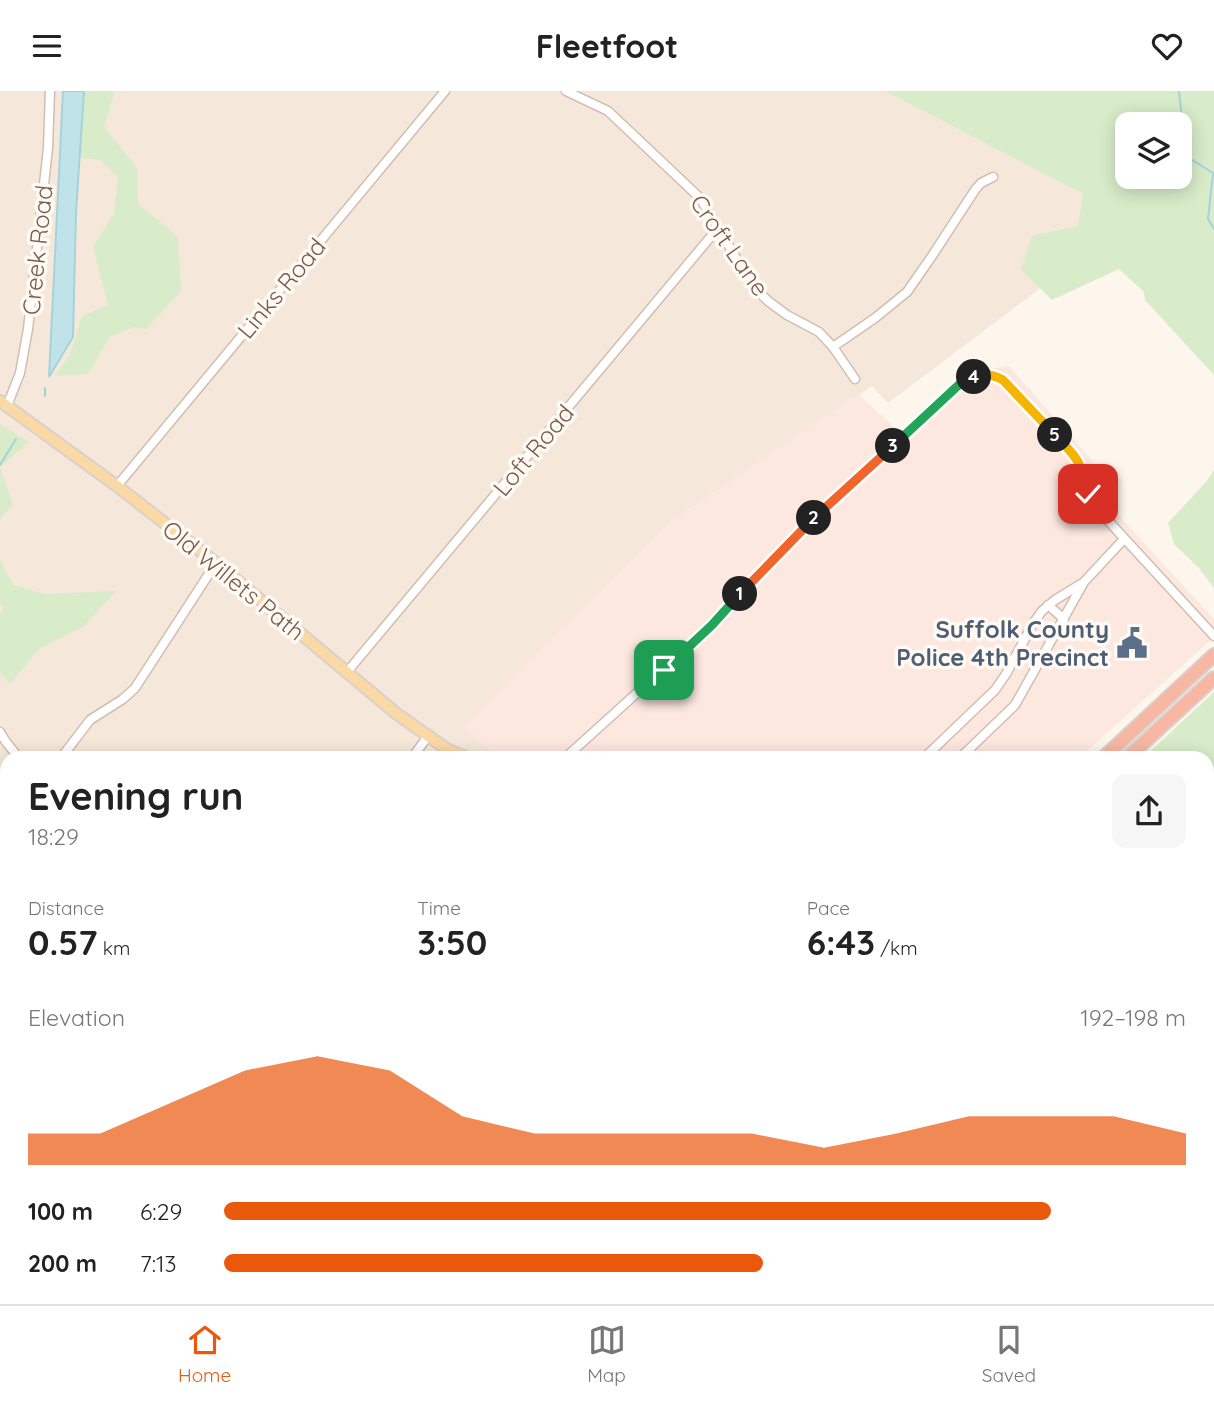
<!DOCTYPE html>
<meta charset="utf-8">
<style>
body{margin:0;font-family:Quicksand,sans-serif;background:#f6f6f6;color:#222;height:100vh;display:flex;flex-direction:column;font-size:26px;white-space:nowrap}
*{box-sizing:border-box;margin:0}
p{font-size:23px;color:#767676}
.icon{flex:none;width:38px;height:38px;fill:none;stroke:currentColor;stroke-width:2;stroke-linecap:round;stroke-linejoin:round}
.map{position:relative;flex:1;overflow:hidden}
.sheet{position:absolute;left:0px;top:660px;width:1214px;height:555px;display:flex;flex-direction:column;background:#fff;border-radius:21px 21px 0 0;box-shadow:0 4px 18px #0003}
.sheet>*{flex:none}
.buttons{position:absolute;left:1115px;top:21px;display:grid;gap:14px}
.buttons a{display:grid;place-items:center;width:77px;height:77px;border-radius:14px;background:#fff;box-shadow:0 4px 18px #0003;font-size:35px}
.pin{position:absolute;display:grid;place-items:center;width:60px;height:60px;color:#fff;margin:-30px;border-radius:14px;box-shadow:0 4px 10px #0006}
.km{position:absolute;width:35px;height:35px;margin:-18px;border-radius:50%;background:#222;color:#fff;font-size:19px;line-height:35px;text-align:center}
.round{display:grid;place-items:center;flex:none;width:74px;height:74px;border-radius:14px;background:#f6f6f6}
.overview{display:flex;align-items:center;justify-content:space-between;height:119px;padding:0 28px}
h1{font-size:38px;font-weight:800;line-height:52px}
.figures{display:grid;grid-template-columns:repeat(3,1fr);gap:10px;height:119px;padding:7px 28px}
.figures div{display:grid;align-content:center}
.figures b{font-size:35px;font-weight:800}
.figures small{font-size:19px;font-weight:400}
.figures p{font-size:19px}
.chart{height:196px;padding:14px 28px}
.chart p{display:flex;justify-content:space-between}
.chart svg{width:100%;height:126px;margin-top:7px;fill:#ea580c;opacity:.7}
ul{padding:0 28px;list-style:none;font-size:23px}
li{display:grid;grid-template-columns:112px 84px 1fr;align-items:center;height:52px}
li i{height:18px;border-radius:9px;background:#ea580c}
header{display:flex;justify-content:space-between;align-items:center;height:91px;padding:0 28px;background:#fff;font-size:32px;font-weight:800}
.menu{display:flex;justify-content:space-around;align-items:center;height:98px;border-top:2px solid #e0e0e0;background:#fff;font-size:19px;color:#767676}
.menu a{display:grid;justify-items:center;gap:4px}
.menu .on{color:#ea580c}
.map>svg:first-child{display:block}
</style>
<header><svg class="icon" aria-label="menu" viewBox="0 0 24 24"><path d="M4 6h16M4 12h16M4 18h16"/></svg>Fleetfoot<svg class="icon" aria-label="heart" viewBox="0 0 24 24"><path d="M12 20l-8-8c-3-5 5-10 8-4 3-6 11-1 8 4z"/></svg></header>
<div class="map">
<svg width="1214" height="1213" viewBox="0 0 1214 1213">
<rect width="100%" height="100%" fill="#fdf6ec"/>
<g fill="#f5e8da">
<polygon points="0,0 885,0 1132,128 888,312 872,295 669,432 490,660 505,667 7,667 7,1208 420,1208 411,1213 0,1213"/>
<polygon points="1208,971 1214,974 1214,1213 591,1213 587,1208 1208,1208"/>
</g>
<polygon fill="#fde8e0" points="1009,275 1091,368 1100,404 1214,528 1214,546 1079,667 505,667 490,660 464,634 669,432 859,304 900,341 963,281"/>
<g fill="#d8ecc9" fill-rule="evenodd">
<polygon points="84,0 115,0 104,36 137,77 138,113 156,127 178,147 181,200 146,238 134,236 110,246 88,283 55,285 71,261 82,225 108,214 93,156 114,122 118,86 101,69 79,67"/>
<path d="M885,0H1214V284L1145,209L1144,201L1119,178L1052,209L1021,179L1032,145L1078,135L1083,103ZM1127,33H1180V86H1127Z"/>
<polygon points="0,333 29,351 0,376"/>
<polygon points="0,376 13,414 0,428"/>
<polygon points="1214,379 1214,497 1198,476 1174,453 1168,432 1206,391"/>
<polygon points="0,469 13,494 45,503 116,500 83,536 39,558 10,593 0,581 0,523 4,518 0,513"/>
<polygon points="1214,601 1214,974 1208,971 1208,667 1143,667"/>
<polygon points="0,985 7,985 7,1012 0,1020"/>
<polygon points="1214,1160 1214,1213 1083,1213 1079,1208 1105,1208 1110,1211 1120,1208 1208,1208 1208,1164"/>
<polygon points="520,1208 601,1208 605,1213 511,1213"/>
</g>
<polygon fill="#bfe3e8" stroke="#a5d3da" stroke-width="2" points="63,0 84,0 76,121 73,246 49,286"/>
<g fill="none" stroke-linecap="round" stroke-linejoin="round">
<g stroke="#a5d3da" stroke-width="2">
<polyline points="1179,0 1186,65 1213,82 1208,128 1214,138"/>
<polyline points="45,297 45,305"/>
<polyline points="0,374 16,348"/>
<polyline points="1208,698 1214,696"/>
</g>
<defs>
<g id="minor">
<polyline points="566,0 608,20 700,107 753,195 768,210 787,224 819,241 833,256 855,288"/>
<polyline points="833,256 875,227 907,201 932,165 975,99 981,92 993,86"/>
<polyline points="7,315 20,282 28,238 48,57 50,0"/>
<polyline points="117,395 445,0"/>
<polyline points="1048,514 1064,528"/>
<polyline points="347,581 718,137"/>
<polyline points="0,641 6,651 19,667"/>
<polyline points="61,667 90,629 123,608 135,597 216,472"/>
<polyline points="412,667 428,645"/>
<path d="M565,667L712,534C788,445 878,368 964,289C979,284 989,282 1003,289L1076,366L1082,376L1088,403L1102,423L1214,545"/>
<polyline points="924,667 995,599 1006,583 1034,531 1042,520 1055,509 1081,493"/>
<polyline points="960,667 1015,614 1084,491 1124,448"/>
<polyline points="0,905 7,910"/>
<polyline points="1208,1067 1212,1072 1214,1077"/>
<polyline points="1208,1113 1214,1103"/>
<polyline points="0,1124 7,1118"/>
<polyline points="295,1208 298,1213"/>
<polyline points="742,1208 747,1213"/>
<polyline points="825,1208 828,1213"/>
<polyline points="1064,1208 1069,1213"/>
<polyline points="724,1213 732,1208"/>
<polyline points="1047,1213 1053,1208"/>
</g>
<g id="major">
<polyline points="0,310 117,395 216,472 397,623 448,659 468,667"/>
<polyline points="1208,986 1214,990"/>
</g>
<g id="highway">
<polyline points="1103,667 1214,564"/>
<polyline points="1127,667 1214,587"/>
<polyline points="436,1213 445,1208"/>
<polyline points="499,1213 507,1208"/>
</g>
</defs>
<use href="#minor" stroke="#d1beb0" stroke-width="11"/>
<use href="#major" stroke="#dad1cd" stroke-width="14"/>
<use href="#highway" stroke="#dad1cd" stroke-width="16"/>
<use href="#minor" stroke="#fff" stroke-width="8"/>
<use href="#major" stroke="#fbd9a5" stroke-width="10"/>
<use href="#highway" stroke="#f7b7a3" stroke-width="12"/>
</g>
<g fill="none" stroke-linecap="round" stroke-linejoin="round">
<defs>
<polyline id="split-1" points="664,579 712,534 740,503"/>
<polyline id="split-2" points="740,503 814,427"/>
<polyline id="split-3" points="814,427 893,355"/>
<polyline id="split-4" points="893,355 964,289 974,286"/>
<path id="split-5" d="M974,286C984,282 994,284 1003,289L1055,344"/>
<path id="split-6" d="M1055,344C1077,366 1082,372 1088,403"/>
</defs>
<use href="#split-1" stroke="#fff" stroke-width="14"/>
<use href="#split-2" stroke="#fff" stroke-width="14"/>
<use href="#split-3" stroke="#fff" stroke-width="14"/>
<use href="#split-4" stroke="#fff" stroke-width="14"/>
<use href="#split-5" stroke="#fff" stroke-width="14"/>
<use href="#split-6" stroke="#fff" stroke-width="14"/>
<use href="#split-1" stroke="#22a559" stroke-width="9"/>
<use href="#split-2" stroke="#f0652b" stroke-width="9"/>
<use href="#split-3" stroke="#f0652b" stroke-width="9"/>
<use href="#split-4" stroke="#22a559" stroke-width="9"/>
<use href="#split-5" stroke="#f5b400" stroke-width="9"/>
<use href="#split-6" stroke="#f5b400" stroke-width="9"/>
</g>
<defs>
<symbol id="civic-bare" viewBox="-9 -9 18 18"><path d="M-.6-6.5H3V-4.5H.6V-3L4-1V1h2V6H-6V1h2V-1L-.6-3ZM-1.2 2.5V6h2.4V2.5Z" fill="#5c6f8a" stroke="#fffaf3" stroke-width="2.5" paint-order="stroke"/></symbol>
</defs>
<g fill-rule="evenodd">
<use href="#civic-bare" x="1110" y="530" width="44" height="44"/>
</g>
<g text-anchor="middle" dominant-baseline="central" stroke-width="7" stroke-linejoin="round" paint-order="stroke">
<g font-size="24" fill="#7a5c4d" stroke="#fffaf3">
<text transform="translate(730 154) rotate(55)">Croft Lane</text>
<text transform="translate(37 159) rotate(-84)">Creek Road</text>
<text transform="translate(281 197) rotate(-50)">Links Road</text>
<text transform="translate(533 359) rotate(-50)">Loft Road</text>
<text transform="translate(234 489) rotate(39)">Old Willets Path</text>
</g>
<g font-size="24" font-weight="bold" fill="#4e5e75" stroke="#fffaf3" text-anchor="end">
<text x="1109" y="538">Suffolk County<tspan x="1109" dy="28">Police 4th Precinct</tspan></text>
</g>
</g>
</svg>
<div class="buttons">
<a><svg class="icon" aria-label="layers" viewBox="0 0 24 24"><path d="M12 4l9 5-9 5-9-5zM3 14l9 5 9-5"/></svg></a>
</div>
<div class="pin" style="left:664px;top:579px;background:#1e9e55"><svg class="icon" aria-label="arrive" viewBox="0 0 24 24"><path d="M6 21V4h12l-3 4 3 4H6"/></svg></div>
<div class="pin" style="left:1088px;top:403px;background:#d93025"><svg class="icon" aria-label="check" viewBox="0 0 24 24"><path d="M5 12l5 5 9-10"/></svg></div>
<b class="km" style="left:740px;top:503px">1</b>
<b class="km" style="left:814px;top:427px">2</b>
<b class="km" style="left:893px;top:355px">3</b>
<b class="km" style="left:974px;top:286px">4</b>
<b class="km" style="left:1055px;top:344px">5</b>
<section class="sheet">
<div class="overview"><div><h1>Evening run</h1><p>18:29</p></div><a class="round"><svg class="icon" aria-label="share" viewBox="0 0 24 24"><path d="M12 15V3M7 8l5-5 5 5M5 13v7h14v-7"/></svg></a></div>
<div class="figures">
<div><p>Distance</p><b>0.57<small> km</small></b></div>
<div><p>Time</p><b>3:50</b></div>
<div><p>Pace</p><b>6:43<small> /km</small></b></div>
</div>
<div class="chart"><p><span>Elevation</span>192–198 m</p>
<svg viewBox="0 0 160 44" preserveAspectRatio="none"><path d="M0 44V33L10 33L20 22L30 11L40 6L50 11L60 27L70 33L80 33L90 33L100 33L110 38L120 33L130 27L140 27L150 27L160 33V44z"/></svg>
</div>
<ul>
<li><b>100 m</b>6:29<i style="width:86%"></i></li>
<li><b>200 m</b>7:13<i style="width:56%"></i></li>
</ul>
</section>
</div>
<nav class="menu">
<a class="on"><svg class="icon" aria-label="home" viewBox="0 0 24 24"><path d="M3 11l9-7 9 7M6 9v11h12V9"/></svg>Home</a>
<a><svg class="icon" aria-label="map" viewBox="0 0 24 24"><path d="M3 6l6-2 6 2 6-2v14l-6 2-6-2-6 2zM9 4v14M15 6v14"/></svg>Map</a>
<a><svg class="icon" aria-label="saved" viewBox="0 0 24 24"><path d="M7 4h10v16l-5-4-5 4z"/></svg>Saved</a>
</nav>
